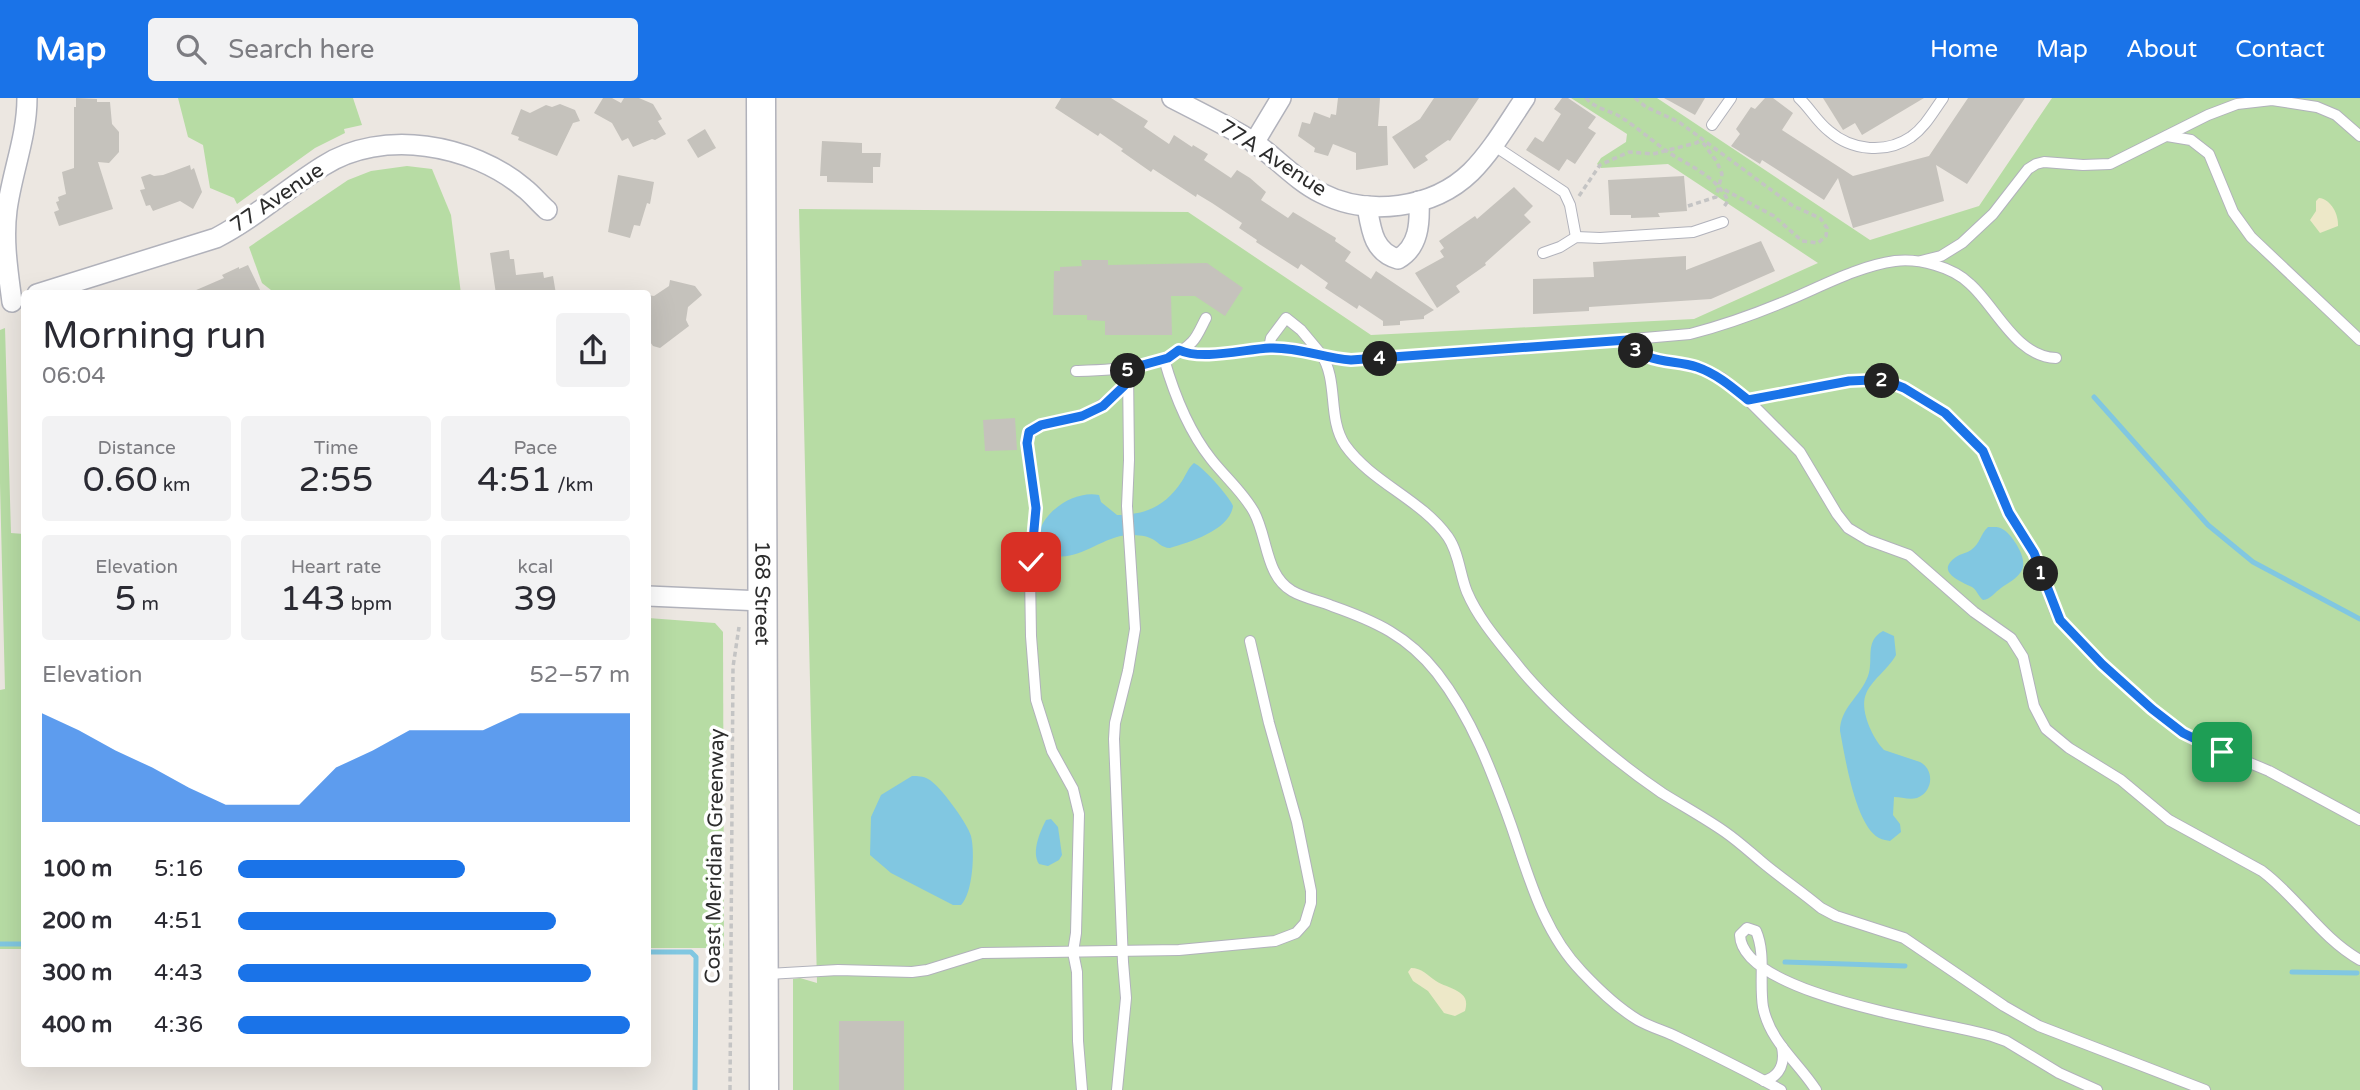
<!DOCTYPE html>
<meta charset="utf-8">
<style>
body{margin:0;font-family:"Varela Round",sans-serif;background:#f2f2f3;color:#2b2b33;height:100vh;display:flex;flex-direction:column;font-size:26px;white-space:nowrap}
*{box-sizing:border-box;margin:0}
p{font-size:23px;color:#7c7c81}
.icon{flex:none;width:38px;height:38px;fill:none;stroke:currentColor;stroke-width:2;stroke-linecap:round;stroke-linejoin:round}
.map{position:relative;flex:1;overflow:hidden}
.panel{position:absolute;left:21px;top:192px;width:630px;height:777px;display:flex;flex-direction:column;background:#fff;border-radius:7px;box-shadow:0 7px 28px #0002}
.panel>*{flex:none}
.pin{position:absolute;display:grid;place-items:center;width:60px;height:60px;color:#fff;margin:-30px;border-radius:14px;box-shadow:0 4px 10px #0006}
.km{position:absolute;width:35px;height:35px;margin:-18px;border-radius:50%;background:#222;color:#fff;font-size:19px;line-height:35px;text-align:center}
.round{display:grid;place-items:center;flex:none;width:74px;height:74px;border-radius:7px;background:#f2f2f3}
.headline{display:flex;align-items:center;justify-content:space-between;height:119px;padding:0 21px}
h1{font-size:38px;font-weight:600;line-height:52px}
.stats{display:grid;grid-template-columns:repeat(3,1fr);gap:10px;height:119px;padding:7px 21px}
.stats div{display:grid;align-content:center;border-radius:7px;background:#f2f2f3;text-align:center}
.stats b{font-size:35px;font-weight:600}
.stats small{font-size:19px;font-weight:400}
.stats p{font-size:19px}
.chart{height:196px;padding:14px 21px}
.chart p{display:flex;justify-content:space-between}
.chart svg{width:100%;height:126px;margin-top:7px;fill:#1a73e8;opacity:.7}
ul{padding:0 21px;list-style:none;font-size:23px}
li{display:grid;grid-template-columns:112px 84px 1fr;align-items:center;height:52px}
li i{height:18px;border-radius:9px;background:#1a73e8}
header{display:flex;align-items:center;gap:42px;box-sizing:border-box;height:98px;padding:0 35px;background:#1a73e8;color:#fff}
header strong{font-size:33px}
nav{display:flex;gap:38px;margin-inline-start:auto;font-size:24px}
.search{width:490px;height:63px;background:#f2f2f3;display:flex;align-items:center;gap:18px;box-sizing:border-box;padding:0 24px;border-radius:7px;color:#7c7c81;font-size:26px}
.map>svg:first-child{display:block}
</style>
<header>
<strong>Map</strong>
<div class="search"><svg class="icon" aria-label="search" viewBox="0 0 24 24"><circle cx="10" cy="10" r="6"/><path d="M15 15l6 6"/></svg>Search here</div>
<nav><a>Home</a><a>Map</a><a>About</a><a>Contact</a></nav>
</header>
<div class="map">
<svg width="2360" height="992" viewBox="0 0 2360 992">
<rect width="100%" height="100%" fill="#ece7e1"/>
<g fill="#b7dca4">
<polygon points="178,0 353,0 362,27 344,31 345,35 315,50 237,106 234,100 210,90 203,47 188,39"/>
<polygon points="1571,0 1657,0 1870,142 1979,108 2052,0 2360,0 2360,992 793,992 793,881 800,880 817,885 799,111 1188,114 1371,237 1694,221 1818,165 1668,66 1601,70 1597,66 1601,60 1626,44 1627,36"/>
<polygon points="407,68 432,71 451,117 461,196 276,196 262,185 249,149 348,82 371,73"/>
<polygon points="5,230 11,435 24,436 24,851 0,851 0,592 5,591 0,385 0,232"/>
<polygon points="648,520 715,525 723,534 724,850 648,850"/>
</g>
<g fill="#ede8c8">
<path d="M2319,100C2331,101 2339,117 2338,128L2320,135L2310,122L2316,113V103Z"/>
<path d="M1411,870C1422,870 1427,877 1436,883C1448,891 1472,892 1465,913L1455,918L1444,915L1428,893L1413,883L1408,874Z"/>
</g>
<g fill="#81c7e1">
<path d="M1194,365C1202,368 1230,399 1233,408C1230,432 1190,444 1170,450C1161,450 1158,443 1150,440C1144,437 1135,437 1128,437C1097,439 1068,475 1039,449C1032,420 1072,391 1099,397L1101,404L1117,417C1145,417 1166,408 1182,383C1186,377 1188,370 1194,365Z"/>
<path d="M1988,429C1994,429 1999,428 2004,432C2013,438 2028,461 2022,472C2018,480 2008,485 2001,490C1994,495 1991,501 1983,502C1978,498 1977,492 1972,489C1962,484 1934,474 1956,459C1960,456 1967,455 1971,452C1980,446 1981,435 1988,429Z"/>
<path d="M1883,533L1894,538L1896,557C1889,570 1870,584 1866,596C1859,612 1873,641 1884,652L1920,664C1935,672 1933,694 1917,700C1909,702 1901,699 1894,699L1893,717L1900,726L1901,734L1890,743C1887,742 1883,742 1879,740C1855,727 1845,658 1840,633C1840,610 1860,599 1868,578C1874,562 1864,543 1883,533Z"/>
<path d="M912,678C918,678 923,678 928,681C939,686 968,726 971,738C975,754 973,795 961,807H953L891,775L870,757L871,719L881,697Z"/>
<path d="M1051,721L1058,729L1062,757L1059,762L1048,768L1039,766C1031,754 1040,734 1046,722Z"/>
</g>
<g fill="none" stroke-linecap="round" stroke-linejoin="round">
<g stroke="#81c7e1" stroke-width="5">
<polyline points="2094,299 2208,427 2253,464 2360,521"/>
<polyline points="0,846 24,846"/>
<polyline points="648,854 691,854 696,859 695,992"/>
<polyline points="1785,864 1905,868"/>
<polyline points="2292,874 2357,875"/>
</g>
</g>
<g fill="#c5c2bc">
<polygon points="76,0 97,1 97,4 110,4 112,26 119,34 119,54 109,65 98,64 113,111 59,128 54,114 59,112 56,104 59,103 58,99 66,96 62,74 74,70 74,9 76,9"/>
<polygon points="603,0 612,0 621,5 624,0 639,0 653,6 662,21 658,23 666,36 655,42 652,41 633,49 628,40 622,43 612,25 594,15"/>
<polygon points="1061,0 1111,0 1148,23 1144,29 1169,46 1174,37 1192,49 1193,47 1208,56 1204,62 1231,80 1237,72 1250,80 1266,94 1261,102 1288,120 1293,114 1336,140 1335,143 1351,154 1345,163 1371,181 1376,173 1434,212 1424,218 1424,221 1400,223 1400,227 1383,228 1383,223 1359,207 1357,211 1325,190 1328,185 1301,166 1298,171 1256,144 1257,142 1239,130 1242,125 1212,105 1197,96 1196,99 1153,71 1151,74 1121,53 1123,51 1100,35 1098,38 1055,10"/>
<polygon points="1338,0 1380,0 1378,28 1387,28 1388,67 1356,72 1356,55 1333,46 1328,58 1314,54 1315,50 1298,38 1302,24 1310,26 1314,14 1330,20 1331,16 1336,17"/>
<polygon points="1434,0 1479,0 1450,43 1448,42 1425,58 1428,62 1414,71 1392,39 1420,21"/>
<polygon points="1562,0 1568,0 1596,19 1588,30 1596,35 1575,66 1567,61 1559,73 1526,52 1535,39 1543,44 1561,16 1554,11"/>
<polygon points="1664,0 1705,0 1695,17"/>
<polygon points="1765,0 1773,0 1793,15 1782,32 1853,78 1929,58 1968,0 2025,0 1967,86 1936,67 1944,103 1853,130 1838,80 1824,102 1762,62 1760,66 1731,48 1740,36 1736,31 1751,9 1755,11"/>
<polygon points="1823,0 1924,0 1862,37 1855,25 1843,32"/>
<polygon points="560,6 575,12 580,23 573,25 557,58 518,42 519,39 511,36 521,11 530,15 546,7 552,9"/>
<polygon points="705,31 716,50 698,60 687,42"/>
<polygon points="822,43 862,45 862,55 881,55 880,69 873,69 873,85 827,84 827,78 820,78"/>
<polygon points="190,67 191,72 194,70 202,94 193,111 180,103 153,113 150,107 146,108 140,92 145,91 141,79 150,76 154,78 163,77"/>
<polygon points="618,77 654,84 650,106 647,105 640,128 634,127 630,140 608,134"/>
<polygon points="1684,78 1687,113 1658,115 1660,119 1631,120 1631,117 1610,117 1608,82"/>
<polygon points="1514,89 1533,108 1524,117 1531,124 1485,165 1486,167 1456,188 1460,194 1437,210 1415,175 1444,159 1440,153 1444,150 1439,143 1475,118 1477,121"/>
<polygon points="1761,143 1775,173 1711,201 1589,209 1589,213 1533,216 1533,181 1594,179 1593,164 1686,158 1686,172"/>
<polygon points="509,152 510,161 514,161 516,177 543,174 544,180 553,178 556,196 496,196 490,155"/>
<polygon points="1081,162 1108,162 1108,167 1207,165 1243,190 1225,218 1195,198 1171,198 1172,237 1105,237 1105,223 1087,222 1087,217 1053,217 1054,173 1060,173 1060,169 1082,168"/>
<polygon points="248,167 262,196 187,196 224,180 222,177 239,169 239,171"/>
<polygon points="670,182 695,188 702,197 688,209 686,222 689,228 660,250 653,248 648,241 648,197 654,198 669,188"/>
<polygon points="1015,320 1017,352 985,353 983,322"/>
<rect x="839" y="923" width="65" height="69"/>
</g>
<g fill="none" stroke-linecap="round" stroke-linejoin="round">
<defs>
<g id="lane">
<path d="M1799,0C1810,10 1817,24 1829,33C1852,53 1886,56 1911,39C1925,29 1933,14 1943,0"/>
<polyline points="1712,27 1731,0"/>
<polyline points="2167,38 2191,42 2209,56 2233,114 2251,139 2360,242"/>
<polyline points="1493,47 1564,94 1570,107 1576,139"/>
<polyline points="1543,155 1560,149 1576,139 1600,140 1693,134 1723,124"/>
<polyline points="1921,163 1941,158 1962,145 1993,116 2028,71 2036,66 2044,64 2083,67 2110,66 2208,17 2237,6 2272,2 2317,9 2336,17 2360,38"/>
<path d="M1627,242L1639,256L1649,260L1696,269L1722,280L1748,302L1800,354L1837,416L1848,430L1868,442L1909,457L1974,514L2011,540L2023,559L2034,608L2046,631L2069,650L2121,682L2169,722L2262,773C2298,800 2321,840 2360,862"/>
<path d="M1269,250L1271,240L1286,220L1301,232L1321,256L1334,261L1351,262L1494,253L1690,236C1725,227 1758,215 1791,201C1824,187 1859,168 1895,163C1919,160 1953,169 1970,186C1996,209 2016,259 2056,260"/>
<path d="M1179,252C1201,263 1242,252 1266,250C1284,249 1303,251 1321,256C1339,283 1327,320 1345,347C1372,385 1421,401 1448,439C1459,455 1460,477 1467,494C1478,520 1498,543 1515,564C1550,609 1615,663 1662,695C1683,708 1705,720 1725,734C1738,743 1750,754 1762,764C1781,780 1802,794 1821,810L1836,818L1904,840L2004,908L2039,928L2205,992"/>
<path d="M1164,261C1174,296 1188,332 1211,361C1225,379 1243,394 1254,414C1268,440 1265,477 1292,493C1304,500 1320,503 1332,508C1375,523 1408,538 1437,575C1472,620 1492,674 1511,727C1529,779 1543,834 1582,874C1598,891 1618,910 1638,922C1650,929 1665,933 1677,939C1712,956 1747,973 1781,992"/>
<path d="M1076,273C1111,272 1166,271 1192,244C1198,238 1202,227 1206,220"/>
<polyline points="1748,302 1849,283 1871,282 1886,283 1904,290 1945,315 1983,353 2009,415 2034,455 2055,513 2060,522 2102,566 2152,611 2183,635 2202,645 2269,673 2360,722"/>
<polyline points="768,876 838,872 912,874 927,872 982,855 1179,852 1275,843 1296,835 1305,825 1311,805 1311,793 1297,724 1269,625 1250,543"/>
<path d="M1764,983C1781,978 1785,964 1782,949"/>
<path d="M1082,992L1078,943L1077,874L1073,854L1076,835L1079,716L1073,691L1052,653L1036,602L1031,538L1030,476L1036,410L1026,345L1029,334L1032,331C1067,316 1083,326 1114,297C1120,291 1125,288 1128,280"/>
<polyline points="1117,992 1126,900 1123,864 1114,641 1115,625 1128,573 1135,531 1127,408 1129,362 1128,271"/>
<path d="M1816,992C1798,964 1770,944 1763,909C1759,884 1766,856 1756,833L1747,830L1740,837C1742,898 1945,924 1992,938L2006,943L2059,975L2097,992"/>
</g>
<g id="street">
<path d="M1172,0C1199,14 1226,27 1252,43C1276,59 1295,82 1321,95C1368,119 1433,111 1471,74C1492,53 1508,25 1525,0"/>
<polyline points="1254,45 1281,0"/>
<path d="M1367,108C1371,131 1373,154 1398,161C1419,149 1420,125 1419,103"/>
<path d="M37,196L216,140C255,120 286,91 323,68C382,30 472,46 524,90C532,96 539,105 547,112"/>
<path d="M12,204C8,173 3,143 7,112C12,74 27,39 27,0"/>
<polyline points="648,498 762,503"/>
</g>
<g id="secondary">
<path id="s1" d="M761,0L764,992"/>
</g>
</defs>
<use href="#lane" stroke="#b1b2bb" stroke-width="12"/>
<use href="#street" stroke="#b1b2bb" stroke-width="22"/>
<use href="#secondary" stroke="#b1b2bb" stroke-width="31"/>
<g stroke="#c4c4c4" stroke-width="3.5" stroke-dasharray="5 3.5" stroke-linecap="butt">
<path d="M1586,0C1594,10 1608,12 1619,18C1639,30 1656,47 1676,59C1696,71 1718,81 1728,103L1723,110"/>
<polyline points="1635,0 1646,9 1679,24 1793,108 1820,120 1827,130 1826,138 1818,145 1802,143 1774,118 1723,91"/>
<polyline points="1579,98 1600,67 1629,54 1653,56 1696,45 1703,41"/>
<polyline points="1688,108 1716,99 1722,76 1717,64 1701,42"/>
<polyline points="730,992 733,569 739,529"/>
</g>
<use href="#lane" stroke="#fff" stroke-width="10"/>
<use href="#street" stroke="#fff" stroke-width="19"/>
<use href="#secondary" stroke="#fff" stroke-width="28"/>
</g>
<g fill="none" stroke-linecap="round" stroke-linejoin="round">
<defs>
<path id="route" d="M1031,464L1036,410L1027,345L1029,334L1041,327L1082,318L1103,308L1125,287L1128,271L1168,260L1179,252C1202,263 1245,251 1270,250C1299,249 1323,260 1351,262L1627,242C1644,267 1672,261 1697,269C1717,276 1732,289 1748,302L1849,283L1871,282L1886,283L1904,290L1945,315L1983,353L2009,415L2034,455L2060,522L2102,566L2152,611L2183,635L2222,654"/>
</defs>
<use href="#route" stroke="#fff" stroke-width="14"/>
<use href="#route" stroke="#1a73e8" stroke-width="9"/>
</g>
<g text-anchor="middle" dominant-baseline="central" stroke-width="7" stroke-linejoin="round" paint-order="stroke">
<g font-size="21" fill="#2d2d2d" stroke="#fff">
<text transform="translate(1273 60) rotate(33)">77A Avenue</text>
<text transform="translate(277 100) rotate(-34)">77 Avenue</text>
<text stroke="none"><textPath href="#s1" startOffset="495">168 Street</textPath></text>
<text transform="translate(715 758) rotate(-89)">Coast Meridian Greenway</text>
</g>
</g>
</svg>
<div class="pin" style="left:2222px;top:654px;background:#1e9e55"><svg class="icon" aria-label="arrive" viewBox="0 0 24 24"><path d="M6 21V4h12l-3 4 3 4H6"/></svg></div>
<div class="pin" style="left:1031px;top:464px;background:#d93025"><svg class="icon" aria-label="check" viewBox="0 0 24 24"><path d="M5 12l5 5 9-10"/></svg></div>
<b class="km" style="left:2041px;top:476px">1</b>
<b class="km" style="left:1882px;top:283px">2</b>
<b class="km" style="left:1636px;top:253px">3</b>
<b class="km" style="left:1380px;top:261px">4</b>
<b class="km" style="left:1128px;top:273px">5</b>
<section class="panel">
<div class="headline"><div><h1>Morning run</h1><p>06:04</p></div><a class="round"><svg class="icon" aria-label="share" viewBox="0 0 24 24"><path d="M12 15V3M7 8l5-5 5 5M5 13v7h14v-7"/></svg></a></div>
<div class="stats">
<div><p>Distance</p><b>0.60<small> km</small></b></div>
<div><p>Time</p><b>2:55</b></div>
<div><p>Pace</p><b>4:51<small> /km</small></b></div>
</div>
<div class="stats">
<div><p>Elevation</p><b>5<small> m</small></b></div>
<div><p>Heart rate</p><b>143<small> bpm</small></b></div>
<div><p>kcal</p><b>39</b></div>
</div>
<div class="chart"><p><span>Elevation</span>52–57 m</p>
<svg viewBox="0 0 160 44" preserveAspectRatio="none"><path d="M0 44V6L10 12L20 19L30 25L40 32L50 38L60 38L70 38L80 25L90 19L100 12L110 12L120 12L130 6L140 6L150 6L160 6V44z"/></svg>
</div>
<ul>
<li><b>100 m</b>5:16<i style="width:58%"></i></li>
<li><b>200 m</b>4:51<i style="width:81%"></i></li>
<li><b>300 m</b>4:43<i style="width:90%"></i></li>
<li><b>400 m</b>4:36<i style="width:100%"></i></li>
</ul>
</section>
</div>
